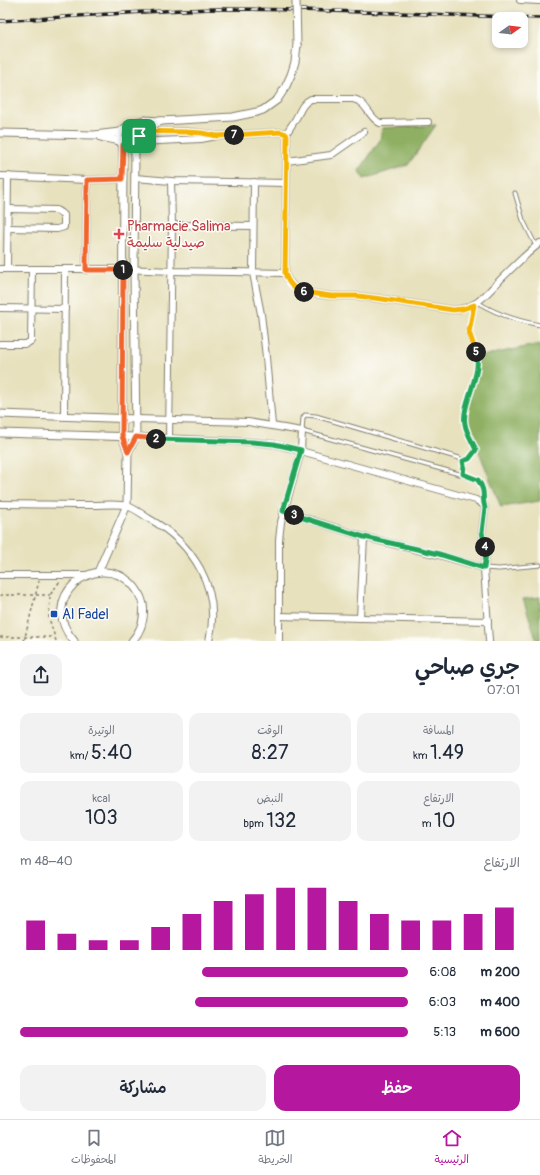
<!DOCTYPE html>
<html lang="ar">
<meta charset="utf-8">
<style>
body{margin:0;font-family:Pangolin,"Playpen Sans Arabic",sans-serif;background:#f2f2f3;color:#1f2937;direction:rtl;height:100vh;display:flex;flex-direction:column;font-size:15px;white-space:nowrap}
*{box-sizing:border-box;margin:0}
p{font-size:13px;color:#747a83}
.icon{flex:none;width:22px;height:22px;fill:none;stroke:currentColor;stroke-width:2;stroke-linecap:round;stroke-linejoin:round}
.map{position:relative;height:641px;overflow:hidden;direction:ltr}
.drawer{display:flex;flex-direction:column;background:#fff;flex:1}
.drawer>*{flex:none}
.needle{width:26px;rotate:75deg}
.controls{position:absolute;left:492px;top:12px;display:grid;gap:8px}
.controls a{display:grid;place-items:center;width:36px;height:36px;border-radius:8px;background:#fff;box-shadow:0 2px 6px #0003;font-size:20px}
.pin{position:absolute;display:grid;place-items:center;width:34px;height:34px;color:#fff;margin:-17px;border-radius:8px;box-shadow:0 2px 6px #0006}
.km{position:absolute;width:20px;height:20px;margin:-10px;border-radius:50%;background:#222;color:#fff;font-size:11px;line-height:20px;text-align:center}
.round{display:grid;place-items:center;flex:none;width:42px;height:42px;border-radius:12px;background:#f2f2f3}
.overview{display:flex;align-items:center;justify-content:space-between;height:68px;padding:0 20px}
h1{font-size:22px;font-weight:600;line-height:30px}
.figures{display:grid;grid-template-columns:repeat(3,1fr);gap:6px;height:68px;padding:4px 20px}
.figures div{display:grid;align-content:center;border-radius:10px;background:#f2f2f3;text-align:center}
.figures b{font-size:20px;font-weight:600}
.figures small{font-size:11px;font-weight:400}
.figures p{font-size:11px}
.chart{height:112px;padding:8px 20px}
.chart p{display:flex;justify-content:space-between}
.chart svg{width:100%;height:72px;margin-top:4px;stroke:#b5179e;stroke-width:6}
.cta{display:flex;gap:8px;margin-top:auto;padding:8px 20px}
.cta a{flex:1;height:46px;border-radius:12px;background:#b5179e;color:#fff;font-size:16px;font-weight:600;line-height:46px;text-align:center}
.cta a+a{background:#f2f2f3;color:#1f2937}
ul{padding:0 20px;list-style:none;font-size:13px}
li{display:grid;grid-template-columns:64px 48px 1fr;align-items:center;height:30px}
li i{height:10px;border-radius:5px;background:#b5179e}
.tabs{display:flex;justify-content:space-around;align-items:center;height:56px;border-top:1px solid #e0e1e3;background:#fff;font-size:11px;color:#747a83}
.tabs a{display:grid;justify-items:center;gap:2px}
.tabs .on{color:#b5179e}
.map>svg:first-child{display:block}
</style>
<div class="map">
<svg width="540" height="641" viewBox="0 0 540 641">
<rect width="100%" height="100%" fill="#fdfcf7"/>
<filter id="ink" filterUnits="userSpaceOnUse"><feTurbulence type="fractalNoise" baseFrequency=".025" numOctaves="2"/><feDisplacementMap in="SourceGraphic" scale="8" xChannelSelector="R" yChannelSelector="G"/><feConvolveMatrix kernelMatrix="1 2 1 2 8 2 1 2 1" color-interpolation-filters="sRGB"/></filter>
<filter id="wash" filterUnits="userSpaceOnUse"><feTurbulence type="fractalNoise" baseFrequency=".012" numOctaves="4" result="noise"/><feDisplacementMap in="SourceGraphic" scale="16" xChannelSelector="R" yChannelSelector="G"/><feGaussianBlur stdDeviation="0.9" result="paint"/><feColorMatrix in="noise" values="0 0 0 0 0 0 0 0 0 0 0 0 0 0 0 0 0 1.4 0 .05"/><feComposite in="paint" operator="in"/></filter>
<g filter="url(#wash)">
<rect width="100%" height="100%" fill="#e7e1bd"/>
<g fill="#8fb063" stroke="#566640">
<polygon points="436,125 408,165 364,179 359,171 380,140 382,128"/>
<polygon points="540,344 540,501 501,507 464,414 478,357"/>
<polygon points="540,597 540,641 537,641 523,599"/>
</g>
</g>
<g filter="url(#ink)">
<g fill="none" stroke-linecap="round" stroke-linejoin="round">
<defs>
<g id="service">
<polyline points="515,193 523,220 536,246"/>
<path d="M477,302C496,314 518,321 540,325"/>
<polyline points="463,461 469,459 476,450 465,424 465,413 477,370 477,355 469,332 474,305"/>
<path d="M463,475L464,466L463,461L459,458L316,416L305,415L303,418L302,431L463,475C481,481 485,483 484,504"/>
<polyline points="484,568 499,569 540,565"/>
</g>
<g id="minor">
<polyline points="520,0 540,1"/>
<path d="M428,122L380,123C369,118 366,101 353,99H311C302,103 300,112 295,120C292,125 289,129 286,134L287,136L285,273L288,280L294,287L303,292L331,296H358L382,299L453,310C478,308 485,295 501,279C513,267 526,254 540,243"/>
<path d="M137,131C163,132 190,129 216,136"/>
<polyline points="138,142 201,139 217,136 281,132 286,134"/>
<polyline points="287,161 331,155 364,132"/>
<polyline points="0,176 87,180 123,179"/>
<polyline points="135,178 171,181 286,183"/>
<polyline points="254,182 253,273 261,314 266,357 272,425"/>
<polyline points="172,225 253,226"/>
<polyline points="8,228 57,229 64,227 64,215 56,210 9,209"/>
<polyline points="0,269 123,269 172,271 285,273"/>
<polyline points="7,269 8,176"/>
<polyline points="86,270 87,180"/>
<polyline points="0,308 65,309"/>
<polyline points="0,344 26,344 31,341 32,269"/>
<polyline points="64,416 65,270"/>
<polyline points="136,419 248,422 302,431 301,451 281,522 279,540 279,641"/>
<polyline points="136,437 252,442 274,444 301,451 476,500 484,505 485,508 482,532 486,554 484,568 489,641"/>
<polyline points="169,439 172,225 171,181"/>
<path d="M0,504C31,504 63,505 94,505C103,505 119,503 127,506C134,508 142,514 148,518C193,543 222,588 209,641"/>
<polyline points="283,511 364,537 439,555 484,568"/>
<polyline points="0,575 86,575"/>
<polyline points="279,616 488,621"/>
<polyline points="360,618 364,537"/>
</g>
<g id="tertiary">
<polyline points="133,128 136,130 149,127 161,121"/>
<path d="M120,132C113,154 149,149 136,130"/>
<polyline points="0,133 94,135 120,132 130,124 144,120 161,121 233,117 257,112 263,110 277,100 285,88 291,75 295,62 297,45"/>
<polyline points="101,137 120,141"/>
<polyline points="0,414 136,419"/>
<polyline points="0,433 136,437"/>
<polyline points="128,452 136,437 134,270 135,145"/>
<polyline points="98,572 127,505 128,452 122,436 123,145"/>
<path d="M74,641C36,598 95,550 131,583C137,589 141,596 143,604C145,618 141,631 132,641"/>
</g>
</defs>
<use href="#service" stroke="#827e6c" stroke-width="5"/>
<use href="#minor" stroke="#827e6c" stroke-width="8"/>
<use href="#tertiary" stroke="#827e6c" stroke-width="9"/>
<g stroke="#827e6c" stroke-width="1.5" stroke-dasharray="3 3" stroke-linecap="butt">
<polyline points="0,595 50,595"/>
<polyline points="0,637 54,637"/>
<polyline points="24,641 39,581"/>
<polyline points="56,641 49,618 50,595 60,581"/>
</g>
<use href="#service" stroke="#fff" stroke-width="3"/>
<use href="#minor" stroke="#fff" stroke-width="6"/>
<use href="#tertiary" stroke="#fff" stroke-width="7"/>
<defs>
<path id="rail" d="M0,21C73,17 147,10 220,9C327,9 433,15 540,18"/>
</defs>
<use href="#rail" stroke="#1c1c1c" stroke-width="3.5"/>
<use href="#rail" stroke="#fdfcf7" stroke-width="2" stroke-dasharray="6" stroke-linecap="butt"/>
<defs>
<polyline id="tertiary-bridge" points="296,0 297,45"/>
</defs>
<use href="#tertiary-bridge" stroke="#827e6c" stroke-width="9" stroke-linecap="butt"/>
<use href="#tertiary-bridge" stroke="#fff" stroke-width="7"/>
</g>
</g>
<g fill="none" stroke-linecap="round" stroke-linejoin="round" filter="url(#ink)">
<defs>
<path id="split-1" d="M123,270H86L87,180L122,179L123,145C131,149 138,145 139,136"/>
<polyline id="split-2" points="123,270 122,436 128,452 136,437 156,439"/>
<polyline id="split-3" points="156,439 252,442 274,444 301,450 283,511 294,515"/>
<polyline id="split-4" points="294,515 364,537 439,554 484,568 486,554 485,547"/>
<path id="split-5" d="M476,352C483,374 461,404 465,424C466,432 473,443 476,450L469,459L463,461L464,466L463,474L478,480C487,493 481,496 485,508L482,532L485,547"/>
<polyline id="split-6" points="304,292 331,296 358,296 382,299 453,310 463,309 474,305 469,332 476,352"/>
<path id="split-7" d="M234,135L281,132L286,134L287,136L285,273C288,283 294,290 304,292"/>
<polyline id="split-8" points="139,136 137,131 187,132 202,133 217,136 234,135"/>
</defs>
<use href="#split-1" stroke="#fff" stroke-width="8"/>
<use href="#split-2" stroke="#fff" stroke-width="8"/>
<use href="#split-3" stroke="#fff" stroke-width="8"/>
<use href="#split-4" stroke="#fff" stroke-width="8"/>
<use href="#split-5" stroke="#fff" stroke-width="8"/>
<use href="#split-6" stroke="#fff" stroke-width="8"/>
<use href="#split-7" stroke="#fff" stroke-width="8"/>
<use href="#split-8" stroke="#fff" stroke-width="8"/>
<use href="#split-1" stroke="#f0652b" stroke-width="5"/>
<use href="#split-2" stroke="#f0652b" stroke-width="5"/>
<use href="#split-3" stroke="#22a559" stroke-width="5"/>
<use href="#split-4" stroke="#22a559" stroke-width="5"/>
<use href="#split-5" stroke="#22a559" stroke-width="5"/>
<use href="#split-6" stroke="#f5b400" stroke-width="5"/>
<use href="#split-7" stroke="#f5b400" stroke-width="5"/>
<use href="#split-8" stroke="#f5b400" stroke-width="5"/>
</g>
<path fill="#e0444e" stroke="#fdfcf7" stroke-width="1.5" d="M117 228h4v4h4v4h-4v4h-4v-4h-4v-4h4z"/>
<rect fill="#1a4fb4" stroke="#fdfcf7" stroke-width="1.5" x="50" y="610" width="8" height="8" rx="2"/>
<g text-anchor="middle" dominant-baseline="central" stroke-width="3" stroke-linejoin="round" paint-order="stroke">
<g font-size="14" fill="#be3a42" stroke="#fdfcf7" text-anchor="start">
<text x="127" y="226">Pharmacie Salima<tspan x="127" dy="16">صيدلية سليمة</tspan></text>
</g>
<g font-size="14" fill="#164399" stroke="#fdfcf7" text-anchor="start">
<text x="62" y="614">Al Fadel</text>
</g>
</g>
</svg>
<div class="controls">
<a><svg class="needle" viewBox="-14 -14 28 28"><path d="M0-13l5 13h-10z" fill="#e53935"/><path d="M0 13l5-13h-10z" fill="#747a83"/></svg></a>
</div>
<div class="pin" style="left:139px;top:136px;background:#1e9e55"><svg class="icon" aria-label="arrive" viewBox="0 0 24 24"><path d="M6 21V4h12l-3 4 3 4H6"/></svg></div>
<b class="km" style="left:123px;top:270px">1</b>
<b class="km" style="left:156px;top:439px">2</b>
<b class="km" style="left:294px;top:515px">3</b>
<b class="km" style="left:485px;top:547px">4</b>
<b class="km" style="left:476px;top:352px">5</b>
<b class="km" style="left:304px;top:292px">6</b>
<b class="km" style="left:234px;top:135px">7</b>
</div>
<section class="drawer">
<div class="overview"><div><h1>جري صباحي</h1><p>07:01</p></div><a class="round"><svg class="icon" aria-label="share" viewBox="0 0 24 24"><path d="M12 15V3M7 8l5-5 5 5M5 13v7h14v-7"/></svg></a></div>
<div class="figures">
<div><p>المسافة</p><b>1.49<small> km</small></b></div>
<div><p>الوقت</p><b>8:27</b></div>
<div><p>الوتيرة</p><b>5:40<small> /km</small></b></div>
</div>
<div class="figures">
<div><p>الارتفاع</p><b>10<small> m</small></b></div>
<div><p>النبض</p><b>132<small> bpm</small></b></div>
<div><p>kcal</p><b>103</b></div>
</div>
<div class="chart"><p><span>الارتفاع</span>40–48 m</p>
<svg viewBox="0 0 160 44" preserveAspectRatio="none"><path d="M5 44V26M15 44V34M25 44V38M35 44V38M45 44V30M55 44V22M65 44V14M75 44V10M85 44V6M95 44V6M105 44V14M115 44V22M125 44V26M135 44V26M145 44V22M155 44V18"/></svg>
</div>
<ul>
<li><b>200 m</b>6:08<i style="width:53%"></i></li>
<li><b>400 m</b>6:03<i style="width:55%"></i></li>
<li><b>600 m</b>5:13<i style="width:100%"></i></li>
</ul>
<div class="cta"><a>حفظ</a><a>مشاركة</a></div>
</section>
<nav class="tabs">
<a class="on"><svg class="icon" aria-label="home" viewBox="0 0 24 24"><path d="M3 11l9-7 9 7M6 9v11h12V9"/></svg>الرئيسية</a>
<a><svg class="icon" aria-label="map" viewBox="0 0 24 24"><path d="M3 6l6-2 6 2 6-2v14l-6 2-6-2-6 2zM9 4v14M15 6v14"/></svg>الخريطة</a>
<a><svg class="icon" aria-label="saved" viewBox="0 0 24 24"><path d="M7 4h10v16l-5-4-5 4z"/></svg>المحفوظات</a>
</nav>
